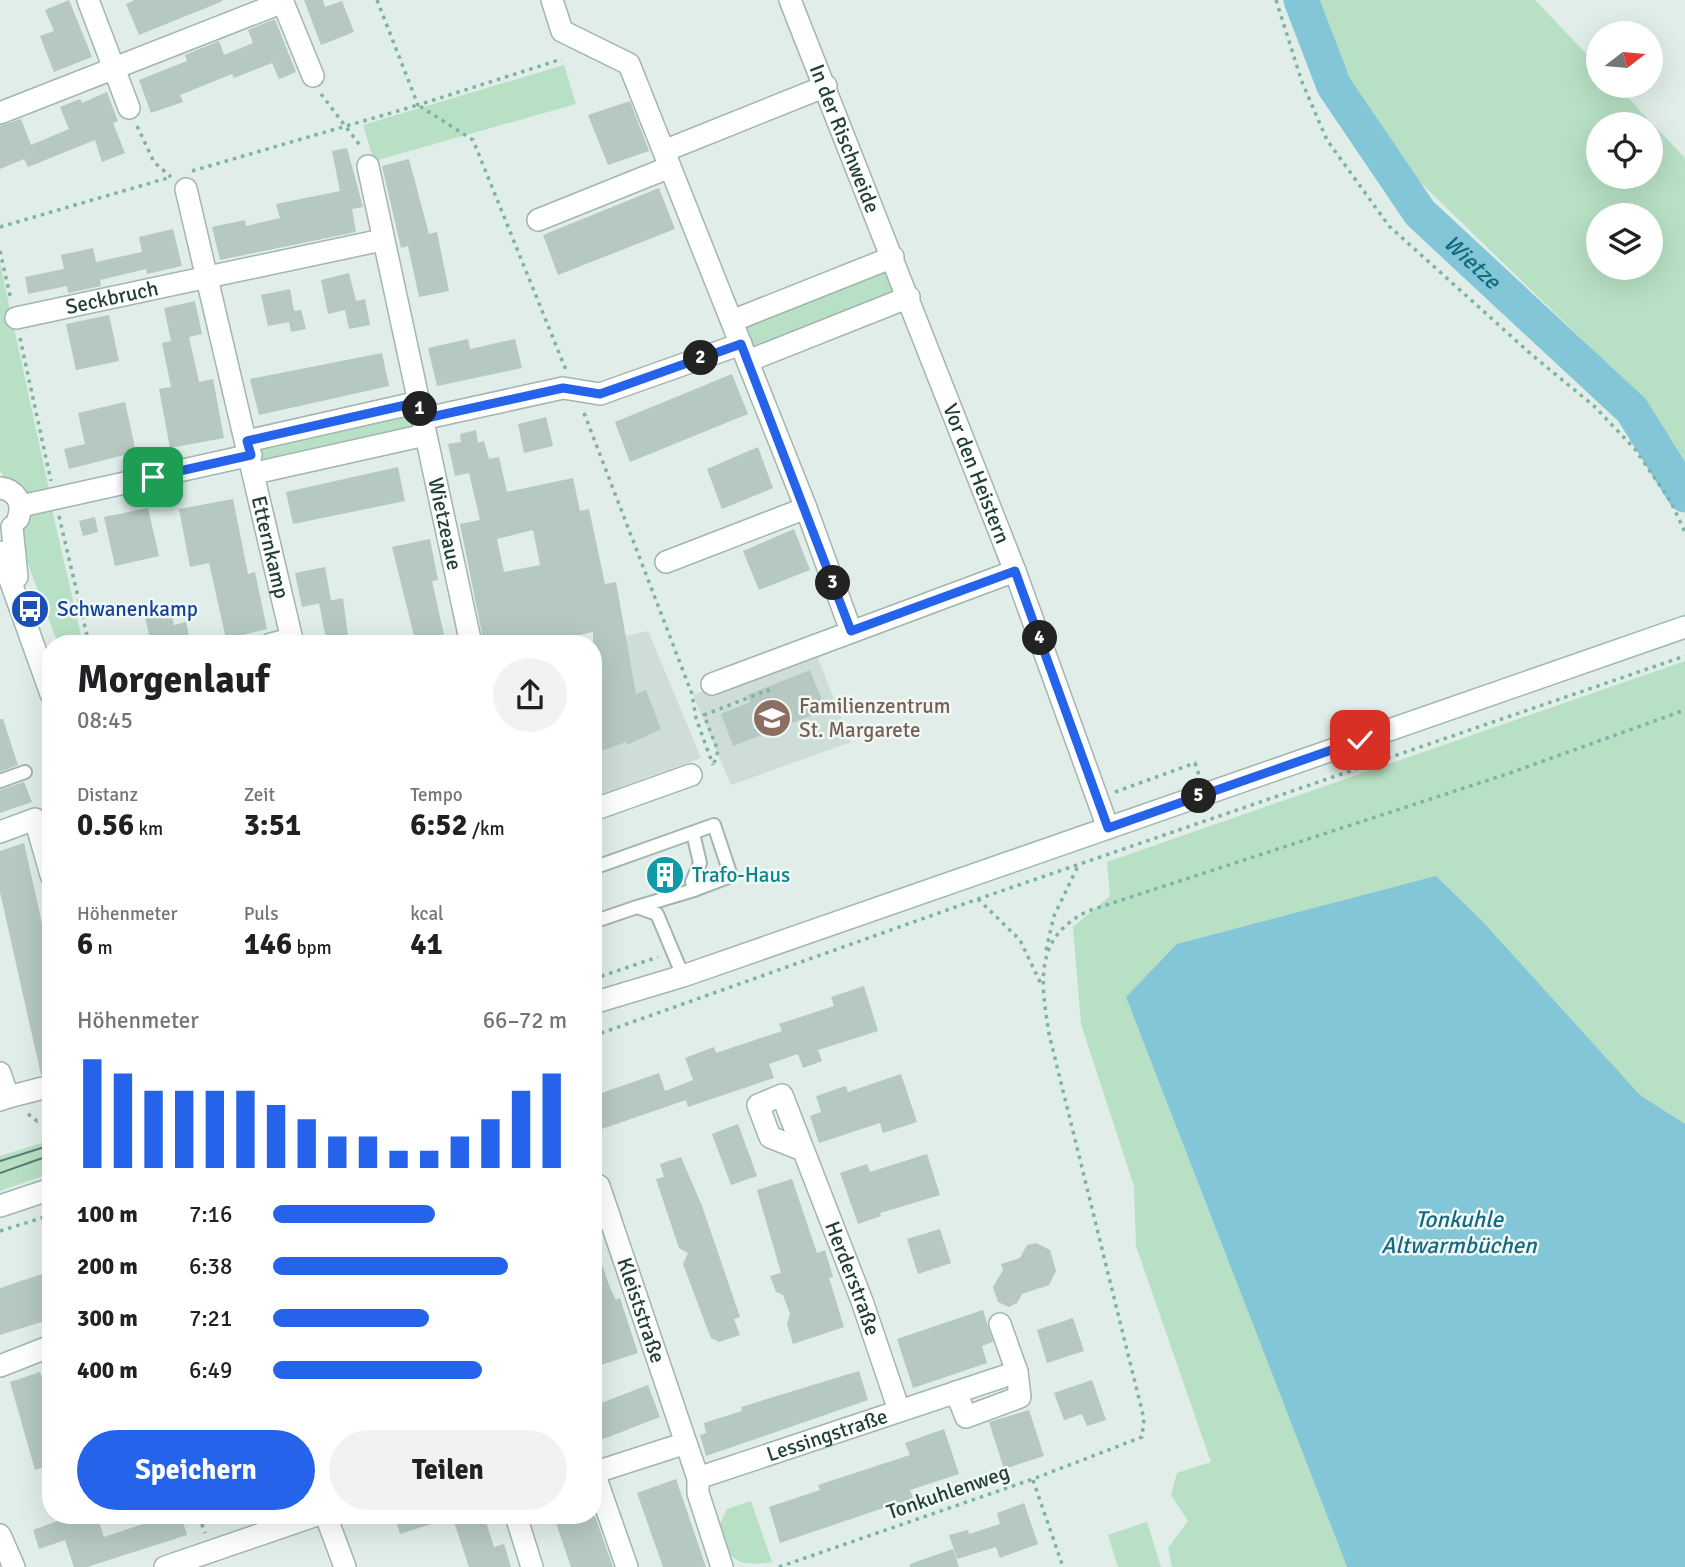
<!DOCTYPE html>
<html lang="de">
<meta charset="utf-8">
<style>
body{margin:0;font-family:Signika,sans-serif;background:#f2f2f2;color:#202124;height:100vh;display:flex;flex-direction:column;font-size:26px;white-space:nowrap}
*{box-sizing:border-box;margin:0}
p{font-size:23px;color:#757577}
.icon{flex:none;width:38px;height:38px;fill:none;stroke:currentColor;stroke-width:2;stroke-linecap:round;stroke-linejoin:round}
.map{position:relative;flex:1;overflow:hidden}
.drawer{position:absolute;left:42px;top:635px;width:560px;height:889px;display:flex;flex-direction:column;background:#fff;border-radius:28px;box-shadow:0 7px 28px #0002}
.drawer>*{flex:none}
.needle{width:46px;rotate:74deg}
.buttons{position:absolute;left:1586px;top:21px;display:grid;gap:14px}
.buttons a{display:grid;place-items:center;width:77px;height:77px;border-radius:50%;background:#fff;box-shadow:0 7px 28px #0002;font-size:35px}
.pin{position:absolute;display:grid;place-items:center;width:60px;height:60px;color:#fff;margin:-30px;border-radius:14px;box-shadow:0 4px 10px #0006}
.km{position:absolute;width:35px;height:35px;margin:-18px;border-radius:50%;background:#222;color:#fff;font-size:19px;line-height:35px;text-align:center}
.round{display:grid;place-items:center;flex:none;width:74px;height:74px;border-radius:37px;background:#f2f2f2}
.overview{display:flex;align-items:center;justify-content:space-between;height:119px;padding:0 35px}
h1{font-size:38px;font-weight:700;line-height:52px}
.stats{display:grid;grid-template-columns:repeat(3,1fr);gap:10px;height:119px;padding:7px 35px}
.stats div{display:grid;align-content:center}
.stats b{font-size:30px;font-weight:700}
.stats small{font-size:19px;font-weight:400}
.stats p{font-size:19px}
.chart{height:196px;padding:14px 35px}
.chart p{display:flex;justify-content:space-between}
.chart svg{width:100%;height:126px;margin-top:7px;stroke:#2563eb;stroke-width:6}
.primary-button{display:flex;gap:14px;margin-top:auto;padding:14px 35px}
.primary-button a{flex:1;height:80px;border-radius:42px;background:#2563eb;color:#fff;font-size:28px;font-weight:700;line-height:80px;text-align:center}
.primary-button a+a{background:#f2f2f2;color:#202124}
ul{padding:0 35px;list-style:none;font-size:23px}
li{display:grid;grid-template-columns:112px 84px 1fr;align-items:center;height:52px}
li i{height:18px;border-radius:9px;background:#2563eb}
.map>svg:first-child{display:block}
</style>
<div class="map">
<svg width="1685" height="1567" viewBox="0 0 1685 1567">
<rect width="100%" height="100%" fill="#e0ede8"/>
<g fill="#ceddd7">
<polygon points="648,631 701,758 593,797 593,644 589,644"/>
<polygon points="814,648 851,742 731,785 693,695"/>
</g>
<g fill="#b7e0c4" fill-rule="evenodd">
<path d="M1313,0H1535L1598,66V86H1617L1685,158V473L1628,384L1357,121ZM1598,124H1650V177H1598ZM1598,215H1650V268H1598Z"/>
<polygon points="564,65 576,104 374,161 363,125"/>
<polygon points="890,262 903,295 750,356 737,323"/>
<path d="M0,263L50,494L29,500C21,490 3,479 0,470Z"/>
<polygon points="415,408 420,431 260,468 255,444"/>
<polygon points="51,505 83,644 58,644 16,532 27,511"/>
<polygon points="1685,661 1685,1124 1640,1095 1485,924 1126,997 1347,1567 1172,1567 1168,1548 1188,1521 1171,1495 1177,1473 1211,1462 1136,1246 1134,1186 1081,1024 1073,927 1110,896 1107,862"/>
<polygon points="51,1140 51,1173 0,1191 0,1156"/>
<path d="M751,1501L772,1562C735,1567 728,1560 718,1528L727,1509Z"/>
<polygon points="1147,1522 1161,1567 1118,1567 1108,1535"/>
</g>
<polygon fill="#82c6d7" points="1436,876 1485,924 1640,1095 1685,1124 1685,1567 1347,1567 1126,997 1177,944"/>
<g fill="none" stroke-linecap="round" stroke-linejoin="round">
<path stroke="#82c6d7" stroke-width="35" id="s1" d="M1301,0L1334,86L1420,213L1632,410L1685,495"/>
</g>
<g fill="#b5c8c1" fill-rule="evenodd">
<polygon points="69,0 92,57 54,72 40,36 54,31 45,10"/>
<polygon points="135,0 222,0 223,1 139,35 126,4"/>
<polygon points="304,0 323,0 325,7 342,1 354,32 321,45"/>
<polygon points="275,19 296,72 279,79 272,63 234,78 232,74 180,95 183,102 151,113 139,80 187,61 185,55 219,41 224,55 253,43 248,30"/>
<polygon points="107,92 118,121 113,123 125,153 102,162 95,140 28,167 24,159 0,169 0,126 21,119 31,145 69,129 60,107 80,99 82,103"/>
<polygon points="630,101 649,151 608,165 588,115"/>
<polygon points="347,148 363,207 352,209 356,232 220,260 212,227 245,220 246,226 280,218 276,204 340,191 332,151"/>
<polygon points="409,159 429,234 437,232 449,291 419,297 408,246 401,248 382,166"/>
<polygon points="659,188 675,229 558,275 543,235"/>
<polygon points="173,229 182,266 147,274 146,269 100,280 101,286 68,293 67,286 28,294 25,277 64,269 61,255 93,248 96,262 142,252 139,237"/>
<polygon points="349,273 356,301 365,299 370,325 349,329 345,310 328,314 321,280"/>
<polygon points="290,289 294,311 301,310 306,329 291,332 289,322 268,326 261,295"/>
<polygon points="195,301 202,334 189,337 199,382 213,379 224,438 170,448 159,389 171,387 162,343 171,341 164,308"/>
<polygon points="109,315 119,361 76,370 66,324"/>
<polygon points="468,339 470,349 515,339 522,368 437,386 428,348"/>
<polygon points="382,353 389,386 259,415 250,379"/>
<polygon points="732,374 748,414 630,462 615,422"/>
<polygon points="125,402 136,452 69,469 64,449 85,444 78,413"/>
<polygon points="546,417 553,446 524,453 518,424"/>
<path d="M476,430L478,443L484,441L489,459L499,457L507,492L573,478L580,511L589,509L605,584L616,582L636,694L646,690L661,729L627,745L626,742L593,754V632L540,644H484L460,524L480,520L469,473L455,476L448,444L461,442L460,434ZM533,530L540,565L504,572L497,539Z"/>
<polygon points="758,447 773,488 722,509 707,469"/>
<polygon points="398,467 405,501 293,524 286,492"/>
<polygon points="233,499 248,574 255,572 267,629 226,639 209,563 190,567 179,509"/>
<polygon points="148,508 159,556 115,566 104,517"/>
<polygon points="95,517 98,532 83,536 79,521"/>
<polygon points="794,529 810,570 759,590 743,551"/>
<polygon points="430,539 438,580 432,581 446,644 416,644 392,547"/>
<polygon points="325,567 331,601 302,607 295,573"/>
<polygon points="343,598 349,644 327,644 319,603"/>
<polygon points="170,606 174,625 186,622 190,641 151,644 144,612"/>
<polygon points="810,670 826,710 733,746 721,714 750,702 747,695"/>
<polygon points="0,719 3,719 18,765 0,772"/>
<polygon points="24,782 32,802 0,813 0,790"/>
<polygon points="24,843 51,964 51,1073 41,1075 0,892 0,851"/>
<polygon points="677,859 684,881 653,891 646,870"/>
<polygon points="864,986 878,1031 818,1050 822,1061 803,1068 798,1054 769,1064 774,1078 688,1107 686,1100 593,1132 593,1096 659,1073 665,1091 693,1080 685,1058 714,1047 716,1053 782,1031 779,1024 834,1006 831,997"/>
<polygon points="901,1074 917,1122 883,1133 880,1123 819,1143 810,1116 821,1112 816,1096 846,1086 848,1092"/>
<polygon points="738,1124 757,1176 731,1185 712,1134"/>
<polygon points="927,1154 940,1195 880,1213 881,1216 858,1224 840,1173 867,1164 870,1172"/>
<polygon points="681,1157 702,1206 740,1317 734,1319 740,1335 719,1342 711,1338 705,1323 683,1264 688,1253 679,1248 656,1179 664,1177 660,1164"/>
<polygon points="792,1179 817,1253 825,1250 833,1277 829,1278 844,1327 793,1344 787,1324 790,1314 783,1295 776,1292 770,1276 781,1273 757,1190"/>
<polygon points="940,1229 951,1263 918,1274 907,1239"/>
<polygon points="1036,1243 1050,1250 1056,1271 1049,1285 1022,1294 1017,1303 1009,1307 998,1302 993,1287 1003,1270 1001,1264 1020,1258 1027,1245"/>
<polygon points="593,1246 596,1246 610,1288 616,1300 620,1298 638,1353 601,1365 593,1343"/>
<polygon points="51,1271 51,1319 0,1335 0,1288"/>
<polygon points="983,1310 993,1342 982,1346 987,1363 913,1388 897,1339"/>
<polygon points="1073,1318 1084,1351 1047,1363 1037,1330"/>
<polygon points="859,1371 868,1400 706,1456 700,1435 706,1433 704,1423 742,1411 741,1407"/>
<polygon points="40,1372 42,1377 51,1374 51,1465 35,1470 10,1382"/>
<polygon points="1092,1380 1106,1420 1087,1426 1082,1414 1064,1420 1054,1393"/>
<polygon points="648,1385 660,1417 593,1443 593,1406"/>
<polygon points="1029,1410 1044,1456 1004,1469 989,1422"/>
<polygon points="944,1429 959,1474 910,1490 913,1498 780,1543 769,1507 820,1490 818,1485 910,1455 905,1443"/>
<polygon points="676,1479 706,1567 663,1567 637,1493"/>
<polygon points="1024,1503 1038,1544 1000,1558 996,1547 957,1559 949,1535 968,1530 969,1534 1000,1524 997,1513"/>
<polygon points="61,1516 97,1516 104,1537 149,1522 147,1516 181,1516 187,1535 87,1567 74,1567 65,1540 39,1549 33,1530 63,1519"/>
<polygon points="395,1516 446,1516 447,1519 400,1534"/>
<polygon points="452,1516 484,1516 494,1547 504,1544 511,1567 469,1567"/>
<polygon points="576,1516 595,1516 613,1567 571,1567 556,1523"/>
<polygon points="953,1549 959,1567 910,1567 910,1564"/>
</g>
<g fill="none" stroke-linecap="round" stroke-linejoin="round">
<defs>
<g id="service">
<polyline points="0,781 25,772"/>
<polyline points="593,868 714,825 731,876 694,890 692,882 700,863 693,833"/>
<polyline points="637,907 694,890"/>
<polyline points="593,922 637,907 657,914 683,976"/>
</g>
<g id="minor">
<polyline points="88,0 129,108"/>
<polyline points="282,0 313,76"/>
<polyline points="552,0 562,31 629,64 806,508 851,631"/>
<path id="s2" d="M790,0L1015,571L1108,828"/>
<polyline points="0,113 283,2"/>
<polyline points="664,151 826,86"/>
<path id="s3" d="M368,166L471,644"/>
<path id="s4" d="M186,189L293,644"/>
<polyline points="538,220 670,167"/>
<path id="s5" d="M16,318L382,240"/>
<polyline points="732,321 893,257"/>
<polyline points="748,361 909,297"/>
<polyline points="422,419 563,388 600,394 741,344"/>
<polyline points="247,441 419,402"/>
<polyline points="255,473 425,435"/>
<path d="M0,488C16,490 24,503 18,519"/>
<polyline points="21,506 251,455"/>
<polyline points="12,527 17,577"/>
<polyline points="0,552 51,694"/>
<polyline points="666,562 806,508"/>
<polyline points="271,644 292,639"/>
<polyline points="712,684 1015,571"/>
<polyline points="593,810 691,775"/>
<polyline points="0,832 35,819 51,875"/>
<polyline points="0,1073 8,1097 0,1100"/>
<polyline points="8,1097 51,1086"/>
<path id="s6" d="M800,1149L770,1137L758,1105L782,1095L862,1301L899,1410"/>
<path id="s7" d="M593,1183L599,1186L686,1443"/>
<polyline points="0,1366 51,1346"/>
<polyline points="956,1392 966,1417 1020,1397 1017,1372"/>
<polyline points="593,1473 686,1443 698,1478 698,1493 722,1567"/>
<polyline points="594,1473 627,1567"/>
<path id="s8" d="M698,1478L1017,1372L1000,1324"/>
<polyline points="326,1516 345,1567"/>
<polyline points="516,1516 532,1567"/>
<polyline points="0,1535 14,1567"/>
<polyline points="165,1567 314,1516"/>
</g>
<g id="secondary">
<polyline points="593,1003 683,976 1685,627"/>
<polyline points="0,1206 51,1189"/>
</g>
</defs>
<use href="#service" stroke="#a2b5b0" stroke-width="16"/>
<use href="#minor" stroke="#a2b5b0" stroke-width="24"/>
<use href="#secondary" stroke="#9db9b1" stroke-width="24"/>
<g stroke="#7db3a5" stroke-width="3.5" stroke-dasharray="3.5 5" stroke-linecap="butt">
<polyline points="377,0 418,105 562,59"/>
<polyline points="1276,0 1302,82 1327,140 1389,226 1532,355 1594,406 1635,449 1671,502 1685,532"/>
<polyline points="321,94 362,148"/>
<polyline points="137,126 154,162 171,177"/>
<polyline points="192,171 418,105 473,140 566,370"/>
<polyline points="0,227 171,177"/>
<polyline points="0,251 11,300"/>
<polyline points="20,338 51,481"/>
<polyline points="584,413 692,694 696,718 713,765"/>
<polyline points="59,516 89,644"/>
<polyline points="714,763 718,751 704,715 768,690 769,695"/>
<polyline points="1115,792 1195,763 1199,775"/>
<polyline points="978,899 1020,940 1041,984"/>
<polyline points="1046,950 1054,916 1078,866"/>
<polyline points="593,979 658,957"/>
<polyline points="593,1036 978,899 1685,656"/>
<polyline points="28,1114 37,1121 51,1116"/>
<polyline points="0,1231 51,1215"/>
<polyline points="1033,1480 1063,1567"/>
<polyline points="199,1516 205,1533"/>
<path d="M779,1567L1033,1479L1142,1437L1144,1419L1049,1034C1041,982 1033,938 1088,911L1507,774L1685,710"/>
</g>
<use href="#service" stroke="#fff" stroke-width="12"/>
<use href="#minor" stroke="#fff" stroke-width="21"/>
<use href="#secondary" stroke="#fff" stroke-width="21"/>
<g stroke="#597b73" stroke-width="2">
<polyline points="0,1161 51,1145"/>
<polyline points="0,1173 51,1155"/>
</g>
</g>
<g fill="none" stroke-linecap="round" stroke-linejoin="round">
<defs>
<polyline id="route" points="153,477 251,455 247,441 419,402 422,419 563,388 600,394 741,344 851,631 1015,571 1108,828 1360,740"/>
</defs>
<use href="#route" stroke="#fff" stroke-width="14"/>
<use href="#route" stroke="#2563eb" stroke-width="9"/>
</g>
<defs>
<symbol id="bus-disc" viewBox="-11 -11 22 22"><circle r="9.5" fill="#1a4fb4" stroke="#f1f9f5"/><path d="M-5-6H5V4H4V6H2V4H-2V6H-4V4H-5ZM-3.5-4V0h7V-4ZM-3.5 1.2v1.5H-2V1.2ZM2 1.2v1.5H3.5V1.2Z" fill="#fff"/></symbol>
<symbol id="school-disc" viewBox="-11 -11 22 22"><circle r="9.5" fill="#8d6e63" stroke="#f1f9f5"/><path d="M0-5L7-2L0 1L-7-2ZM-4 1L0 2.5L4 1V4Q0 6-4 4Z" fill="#fff"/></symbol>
<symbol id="building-disc" viewBox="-11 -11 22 22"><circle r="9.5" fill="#0f9aa8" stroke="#f1f9f5"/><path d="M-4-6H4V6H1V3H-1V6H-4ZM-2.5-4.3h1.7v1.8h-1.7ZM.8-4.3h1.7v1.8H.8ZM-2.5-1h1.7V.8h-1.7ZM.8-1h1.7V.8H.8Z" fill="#fff"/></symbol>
</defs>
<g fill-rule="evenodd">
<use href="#bus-disc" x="8" y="587" width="44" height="44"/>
<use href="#school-disc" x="750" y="696" width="44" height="44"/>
<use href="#building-disc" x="643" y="853" width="44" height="44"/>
</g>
<g text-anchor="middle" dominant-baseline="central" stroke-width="5" stroke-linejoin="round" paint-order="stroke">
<g font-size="21" fill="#1f3f38" stroke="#f1f9f5">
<text stroke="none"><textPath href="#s2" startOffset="149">In der Rischweide</textPath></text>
<text stroke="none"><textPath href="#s5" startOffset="98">Seckbruch</textPath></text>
<text stroke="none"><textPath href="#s2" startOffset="509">Vor den Heistern</textPath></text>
<text stroke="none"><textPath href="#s3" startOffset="366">Wietzeaue</textPath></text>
<text stroke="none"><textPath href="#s4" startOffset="368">Etternkamp</textPath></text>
<text stroke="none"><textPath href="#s6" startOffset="289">Herderstraße</textPath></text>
<text stroke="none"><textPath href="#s7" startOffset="138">Kleiststraße</textPath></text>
<text stroke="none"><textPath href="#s8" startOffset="136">Lessingstraße</textPath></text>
<text transform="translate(948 1492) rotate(-19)">Tonkuhlenweg</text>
</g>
<g font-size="21" fill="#164399" stroke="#f1f9f5" text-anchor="start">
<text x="57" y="609">Schwanenkamp</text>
</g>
<g font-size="21" fill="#785e54" stroke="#f1f9f5" text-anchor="start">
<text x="799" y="706">Familienzentrum<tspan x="799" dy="24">St. Margarete</tspan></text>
</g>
<g font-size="21" fill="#0d838f" stroke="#f1f9f5" text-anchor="start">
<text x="692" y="875">Trafo-Haus</text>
</g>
<g font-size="23" font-style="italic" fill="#136981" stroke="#f1f9f5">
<text stroke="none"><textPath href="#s1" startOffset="317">Wietze</textPath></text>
<text x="1459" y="1219">Tonkuhle<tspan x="1459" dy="26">Altwarmbüchen</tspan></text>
</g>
</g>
</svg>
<div class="buttons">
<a><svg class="needle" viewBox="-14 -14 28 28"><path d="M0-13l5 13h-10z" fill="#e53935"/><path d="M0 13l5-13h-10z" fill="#757577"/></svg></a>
<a><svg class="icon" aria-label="locate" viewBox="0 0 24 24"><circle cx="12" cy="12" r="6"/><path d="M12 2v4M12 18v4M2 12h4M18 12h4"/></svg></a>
<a><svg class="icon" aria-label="layers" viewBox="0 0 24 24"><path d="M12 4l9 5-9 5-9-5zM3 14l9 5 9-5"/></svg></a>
</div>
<div class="pin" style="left:153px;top:477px;background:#1e9e55"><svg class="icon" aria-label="arrive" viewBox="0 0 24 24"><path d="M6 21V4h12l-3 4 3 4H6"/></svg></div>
<div class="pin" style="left:1360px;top:740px;background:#d93025"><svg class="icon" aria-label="check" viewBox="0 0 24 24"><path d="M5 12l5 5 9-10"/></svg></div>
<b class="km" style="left:420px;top:409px">1</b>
<b class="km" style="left:701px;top:358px">2</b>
<b class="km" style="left:833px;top:583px">3</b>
<b class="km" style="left:1040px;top:638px">4</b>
<b class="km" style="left:1199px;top:796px">5</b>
<section class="drawer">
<div class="overview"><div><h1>Morgenlauf</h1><p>08:45</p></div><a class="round"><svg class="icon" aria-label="share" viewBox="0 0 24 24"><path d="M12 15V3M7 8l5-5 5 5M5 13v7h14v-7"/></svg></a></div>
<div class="stats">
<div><p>Distanz</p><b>0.56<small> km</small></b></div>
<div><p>Zeit</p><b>3:51</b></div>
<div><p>Tempo</p><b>6:52<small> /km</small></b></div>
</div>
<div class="stats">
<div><p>Höhenmeter</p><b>6<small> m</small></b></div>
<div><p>Puls</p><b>146<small> bpm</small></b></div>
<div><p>kcal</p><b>41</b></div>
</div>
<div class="chart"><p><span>Höhenmeter</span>66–72 m</p>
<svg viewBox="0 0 160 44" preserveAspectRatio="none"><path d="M5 44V6M15 44V11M25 44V17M35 44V17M45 44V17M55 44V17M65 44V22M75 44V27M85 44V33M95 44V33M105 44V38M115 44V38M125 44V33M135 44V27M145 44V17M155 44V11"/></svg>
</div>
<ul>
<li><b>100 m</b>7:16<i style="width:55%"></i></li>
<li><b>200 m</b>6:38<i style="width:80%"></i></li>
<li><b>300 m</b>7:21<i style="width:53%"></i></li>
<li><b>400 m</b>6:49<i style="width:71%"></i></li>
</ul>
<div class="primary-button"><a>Speichern</a><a>Teilen</a></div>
</section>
</div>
